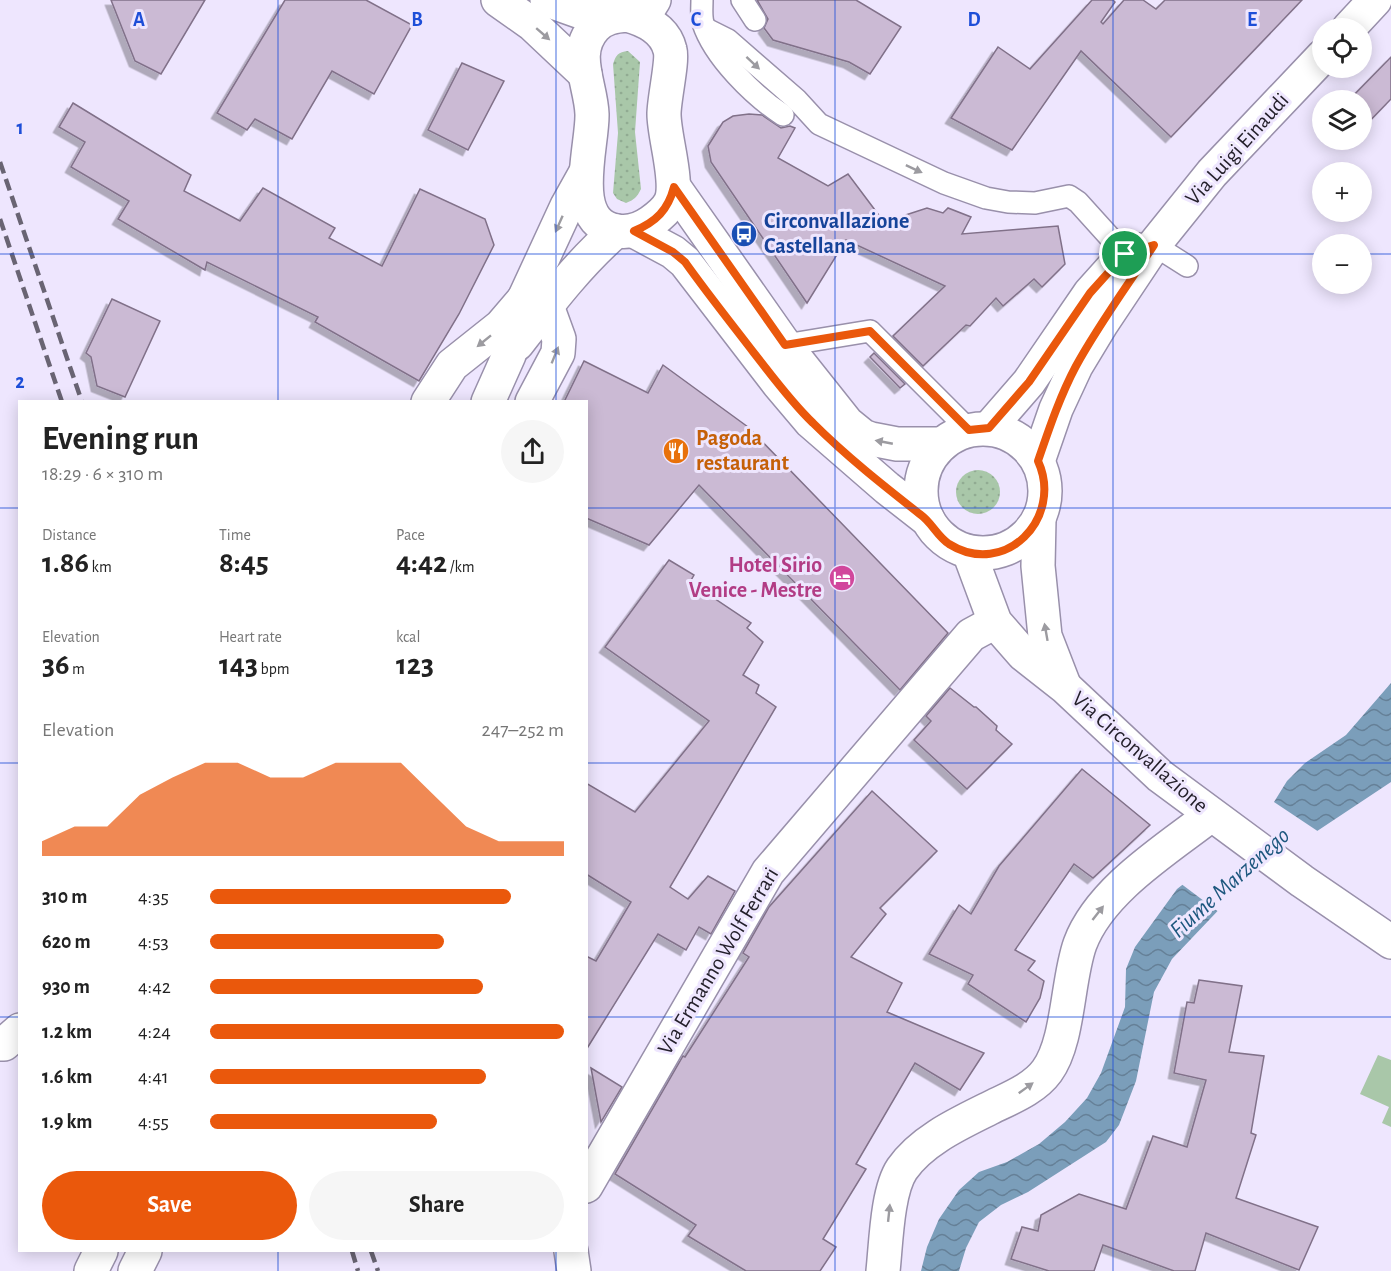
<!DOCTYPE html>
<meta charset="utf-8">
<style>
body{margin:0;font-family:"Alegreya Sans",sans-serif;background:#f6f6f6;color:#222;height:100vh;display:flex;flex-direction:column;font-size:22px;white-space:nowrap}
*{box-sizing:border-box;margin:0}
p{font-size:20px;color:#767676}
.icon{flex:none;width:33px;height:33px;fill:none;stroke:currentColor;stroke-width:2;stroke-linecap:round;stroke-linejoin:round}
.map{position:relative;flex:1;overflow:hidden}
.details{position:absolute;left:18px;top:400px;width:570px;height:852px;display:flex;flex-direction:column;background:#fff;border-radius:0px;box-shadow:0 3px 15px #0003}
.details>*{flex:none}
.controls{position:absolute;left:1312px;top:18px;display:grid;gap:12px}
.controls a{display:grid;place-items:center;width:60px;height:60px;border-radius:50%;background:#fff;box-shadow:0 3px 15px #0003;font-size:30px}
.pin{position:absolute;display:grid;place-items:center;width:51px;height:51px;color:#fff;margin:-26px;border:3px solid #fff;border-radius:50%;box-shadow:0 2px 6px #0007}
.round{display:grid;place-items:center;flex:none;width:63px;height:63px;border-radius:32px;background:#f6f6f6}
.headline{display:flex;align-items:center;justify-content:space-between;height:102px;padding:0 24px}
h1{font-size:33px;font-weight:700;line-height:45px}
.metrics{display:grid;grid-template-columns:repeat(3,1fr);gap:9px;height:102px;padding:6px 24px}
.metrics div{display:grid;align-content:center}
.metrics b{font-size:30px;font-weight:700}
.metrics small{font-size:16px;font-weight:400}
.metrics p{font-size:16px}
.chart{height:168px;padding:12px 24px}
.chart p{display:flex;justify-content:space-between}
.chart svg{width:100%;height:108px;margin-top:6px;fill:#ea580c;opacity:.7}
.primary-button{display:flex;gap:12px;margin-top:auto;padding:12px 24px}
.primary-button a{flex:1;height:69px;border-radius:36px;background:#ea580c;color:#fff;font-size:24px;font-weight:700;line-height:69px;text-align:center}
.primary-button a+a{background:#f6f6f6;color:#222}
ul{padding:0 24px;list-style:none;font-size:20px}
li{display:grid;grid-template-columns:96px 72px 1fr;align-items:center;height:45px}
li i{height:15px;border-radius:8px;background:#ea580c}
.map>svg:first-child{display:block}
</style>
<div class="map">
<svg width="1391" height="1271" viewBox="0 0 1391 1271">
<defs>
<pattern id="grass-dots" width="8" height="8" patternUnits="userSpaceOnUse" patternTransform="scale(1.5)"><rect width="8" height="8" fill="#a9c7a9"/><path d="M2 2h.1M6 6h.1" fill="none" stroke="#91ab92" stroke-width="1.8" stroke-linecap="round"/></pattern>
<pattern id="water-waves" width="16" height="10" patternUnits="userSpaceOnUse" patternTransform="scale(1.5)"><rect width="16" height="10" fill="#7b9eba"/><path d="M0 5q4-4 8 0t8 0" fill="none" stroke="#658097"/></pattern>
<filter id="shadow"><feDropShadow dx="-5.5" dy="5.5" stdDeviation="0" flood-color="#0004"/></filter>
</defs>
<rect width="100%" height="100%" fill="#eee6fe"/>
<g fill="url(#grass-dots)">
<path d="M628,51L640,62L635,132L641,189C637,197 634,200 626,203L617,199L613,193L618,133L613,64C616,55 618,52 628,51Z"/>
<circle cx="978" cy="492" r="22"/>
</g>
<polygon fill="#a9c7a9" points="1378,1055 1391,1060 1391,1127 1382,1123 1389,1107 1360,1094"/>
<polygon fill="url(#water-waves)" points="1391,683 1391,782 1275,859 1229,899 1172,959 1154,992 1136,1081 1119,1125 1106,1142 1028,1192 1001,1205 979,1222 966,1248 959,1271 921,1271 927,1247 939,1219 959,1190 979,1172 1007,1162 1039,1144 1065,1122 1087,1098 1101,1073 1125,1007 1126,969 1135,947 1177,889 1217,858 1253,836 1287,781 1305,763 1346,735"/>
<polygon fill="#eee6fe" points="1271,800 1319,832 1276,862 1220,913 1180,883 1216,856 1251,834"/>
<g fill="#cbbad4" stroke="#817189" stroke-width="1.5" filter="url(#shadow)">
<polygon points="111,0 205,0 161,74 135,61"/>
<polygon points="285,0 366,0 412,25 374,94 332,71 292,139 255,119 247,130 217,113"/>
<polygon points="757,0 856,0 901,27 870,74 849,62 773,40 764,28 768,19"/>
<polygon points="1092,0 1113,0 1115,2 1101,22 1103,24 1124,0 1143,0 1156,9 1165,0 1302,0 1171,137 1081,51 1012,150 951,118 998,47 1030,69"/>
<polygon points="1391,57 1391,99 1362,129 1362,100 1349,100"/>
<polygon points="462,63 504,81 468,150 428,130"/>
<polygon points="73,103 191,175 184,191 240,221 263,188 335,228 329,238 382,266 420,189 485,219 494,245 459,314 419,381 315,322 318,317 207,262 205,270 118,219 129,201 71,167 85,142 59,127"/>
<polygon points="749,114 762,115 781,128 790,126 795,128 778,158 828,186 848,174 884,222 927,208 943,213 948,208 971,217 962,234 1058,226 1065,264 1042,287 1034,279 1003,306 996,298 970,326 966,325 923,366 893,336 945,286 846,240 807,303 711,162 708,146 723,122 733,116"/>
<polygon points="112,299 160,321 125,397 97,386 91,357 86,353"/>
<polygon points="874,353 905,384 900,388 870,357"/>
<polygon points="584,361 648,393 663,365 748,427 948,633 900,690 699,485 649,545 586,518 586,402 564,402"/>
<polygon points="669,560 694,575 690,582 751,623 747,628 763,642 743,675 759,685 756,693 776,707 670,887 688,899 708,876 735,891 711,934 699,927 686,950 658,934 586,1050 586,956 596,961 631,902 586,874 586,783 635,812 709,721 605,647"/>
<polygon points="950,688 974,707 976,707 997,726 996,730 1012,744 967,789 914,740 931,721 926,716"/>
<polygon points="1082,769 1150,825 1093,878 1074,864 1015,950 1035,961 1028,970 1044,981 1040,998 1026,1022 968,984 973,975 929,954 959,905 971,914 999,866"/>
<polygon points="872,791 937,851 880,908 886,914 851,957 902,983 887,1012 984,1053 960,1090 915,1063 856,1164 866,1169 823,1239 836,1247 820,1271 746,1271 688,1236 696,1225 615,1174 683,1056 685,1057 749,957 743,953 769,907"/>
<polygon points="1199,980 1242,986 1229,1052 1264,1056 1251,1133 1256,1135 1236,1198 1318,1227 1299,1270 1206,1233 1195,1271 1174,1271 1103,1245 1094,1271 1049,1271 1011,1259 1022,1227 1038,1231 1041,1215 1079,1194 1126,1209 1153,1136 1187,1147 1206,1080 1174,1073 1187,1002 1194,1003"/>
<polygon points="591,1068 622,1087 601,1122"/>
</g>
<g fill="none" stroke-linecap="round" stroke-linejoin="round">
<defs>
<g id="service">
<path d="M702,0C702,8 701,16 703,23C714,57 754,96 783,115"/>
<polyline points="742,0 755,20"/>
<polyline points="706,29 728,40 797,100 819,124 944,183 986,198 1008,202 1035,203 1069,196 1078,202 1125,254"/>
<polyline points="1154,245 1187,266"/>
<polyline points="785,345 870,331 969,430"/>
</g>
<g id="minor">
<polyline points="642,19 654,0"/>
<polyline points="1349,28 1375,0"/>
<polyline points="428,402 452,365 501,326 524,299"/>
<polyline points="532,402 558,353 559,339 547,306"/>
<polyline points="989,428 1029,382 1090,293 1125,254 1138,250"/>
<polyline points="1038,461 1056,409 1076,366 1102,323 1154,245 1212,173 1323,56"/>
<polyline points="0,1044 4,1044 20,1030"/>
<polyline points="586,1186 768,872 971,635 995,622"/>
<polyline points="571,1251 574,1271"/>
<polyline points="135,1271 145,1251"/>
<path d="M883,1271C886,1244 887,1191 902,1169C922,1140 960,1123 990,1108C1010,1098 1034,1089 1047,1071C1069,1041 1067,980 1080,944C1100,890 1167,849 1211,815"/>
</g>
<g id="tertiary">
<polyline points="498,0 532,24 585,74"/>
<polyline points="547,0 578,11 612,16"/>
<path d="M627,15C646,20 665,29 670,50C673,61 664,99 664,114C664,138 680,184 670,203C666,211 658,217 651,222C641,229 629,233 617,231C567,223 593,146 592,114C591,84 571,53 595,27C604,18 614,16 627,15Z"/>
<polyline points="674,187 785,345 847,423 863,436 871,439 897,444 942,444"/>
<polyline points="634,231 673,252 685,262 778,383 811,422 887,488 928,520"/>
<path d="M517,344C548,304 578,264 616,231"/>
<polyline points="488,402 509,355 524,299 567,206 586,172"/>
<circle cx="983" cy="491" r="62"/>
<polyline points="1039,519 1038,566 1045,636 1064,685"/>
<polyline points="969,552 995,622 1023,654 1065,687 1160,776 1302,881 1391,942"/>
<polyline points="91,1271 101,1251"/>
</g>
</defs>
<use href="#service" stroke="#9990ab" stroke-width="24"/>
<use href="#minor" stroke="#9990ab" stroke-width="36"/>
<use href="#tertiary" stroke="#9990ab" stroke-width="36"/>
<use href="#service" stroke="#fff" stroke-width="21"/>
<use href="#minor" stroke="#fff" stroke-width="33"/>
<use href="#tertiary" stroke="#fff" stroke-width="33"/>
<g stroke="#696473" stroke-width="4.5" stroke-dasharray="12 6" stroke-linecap="butt">
<polyline points="0,162 82,402"/>
<polyline points="0,219 62,402"/>
<polyline points="352,1251 358,1271"/>
<polyline points="371,1251 378,1271"/>
</g>
</g>
<defs><path id="oneway-solid" d="M-6-.8H1V-3.2L6.5 0L1 3.2V.8H-6Z" transform="scale(1.5)"/></defs>
<g fill="#9c9ba0">
<use href="#oneway-solid" transform="translate(543 34) rotate(41)"/>
<use href="#oneway-solid" transform="translate(753 63) rotate(43)"/>
<use href="#oneway-solid" transform="translate(914 169) rotate(25)"/>
<use href="#oneway-solid" transform="translate(559 224) rotate(114)"/>
<use href="#oneway-solid" transform="translate(484 341) rotate(141)"/>
<use href="#oneway-solid" transform="translate(555 355) rotate(-68)"/>
<use href="#oneway-solid" transform="translate(884 442) rotate(-169)"/>
<use href="#oneway-solid" transform="translate(1046 632) rotate(-100)"/>
<use href="#oneway-solid" transform="translate(1098 913) rotate(-52)"/>
<use href="#oneway-solid" transform="translate(1026 1088) rotate(-36)"/>
<use href="#oneway-solid" transform="translate(889 1213) rotate(-84)"/>
</g>
<g fill="none" stroke-linecap="round" stroke-linejoin="round">
<defs>
<path id="route" d="M674,187L785,345L870,331L969,430L989,428L1029,382L1090,293L1125,254L1154,245C1128,285 1099,324 1076,366C1060,396 1049,429 1038,461C1064,518 1005,579 949,544C937,536 932,523 921,515C884,486 846,456 813,423C791,402 773,377 754,353C731,323 707,293 685,262L673,252L634,231C656,222 668,210 674,187Z"/>
</defs>
<use href="#route" stroke="#fff" stroke-width="12"/>
<use href="#route" stroke="#ea580c" stroke-width="8"/>
</g>
<path fill="none" stroke="#1d4ed8" stroke-width="1.5" stroke-opacity="0.55" d="M278,0V402M556,0V402M835,0V1271M1113,0V1271M0,254H1323M1362,254H1391M0,508H20M586,508H1391M0,763H20M586,763H1391M0,1017H20M586,1017H1391M278,1251V1271M556,1251V1271"/>
<defs>
<symbol id="bus-disc" viewBox="-11 -11 22 22"><circle r="9.5" fill="#1a4fb4" stroke="#eee6fe"/><path d="M-5-6H5V4H4V6H2V4H-2V6H-4V4H-5ZM-3.5-4V0h7V-4ZM-3.5 1.2v1.5H-2V1.2ZM2 1.2v1.5H3.5V1.2Z" fill="#fff"/></symbol>
<symbol id="restaurant-disc" viewBox="-11 -11 22 22"><circle r="9.5" fill="#e8710a" stroke="#eee6fe"/><path d="M-5-6h1v4h1v-4h1v4h1v-4h1v5L-1.5 .5V6h-2V.5L-5-1ZM5-6V6H3V1.5H1.5Q1.5-4 5-6Z" fill="#fff"/></symbol>
<symbol id="hotel-disc" viewBox="-11 -11 22 22"><circle r="9.5" fill="#d1479c" stroke="#eee6fe"/><path d="M-6-4.5h1.5V1H6V5H4.5V3h-9V5H-6ZM-4 0a1.8 1.8 0 1 1 3.6 0ZM.5 0V-2.5h3Q6-2.5 6 0Z" fill="#fff"/></symbol>
</defs>
<g fill-rule="evenodd">
<use href="#bus-disc" x="729" y="219" width="30" height="30"/>
<use href="#restaurant-disc" x="661" y="436" width="30" height="30"/>
<use href="#hotel-disc" x="827" y="563" width="30" height="30"/>
</g>
<g text-anchor="middle" dominant-baseline="central" stroke-width="6" stroke-linejoin="round" paint-order="stroke">
<g font-size="22" fill="#24202b" stroke="#eee6fe">
<text transform="translate(1237 149) rotate(-48)">Via Luigi Einaudi</text>
<text transform="translate(1140 752) rotate(41)">Via Circonvallazione</text>
<text transform="translate(718 961) rotate(-59)">Via Ermanno Wolf Ferrari</text>
</g>
<g font-size="22" font-weight="bold" fill="#164399" stroke="#eee6fe" text-anchor="start">
<text x="764" y="221">Circonvallazione<tspan x="764" dy="25">Castellana</tspan></text>
</g>
<g font-size="22" font-weight="bold" fill="#c56008" stroke="#eee6fe" text-anchor="start">
<text x="696" y="438">Pagoda<tspan x="696" dy="25">restaurant</tspan></text>
</g>
<g font-size="22" font-weight="bold" fill="#b23c85" stroke="#eee6fe" text-anchor="end">
<text x="822" y="565">Hotel Sirio<tspan x="822" dy="25">Venice - Mestre</tspan></text>
</g>
<g font-size="24" font-style="italic" fill="#1d577e" stroke="#eee6fe">
<text transform="translate(1230 883) rotate(-42)">Fiume Marzenego</text>
</g>
</g>
<g font-size="20" text-anchor="middle" font-weight="bold" fill="#1d4ed8" stroke="#eee6fe" stroke-width="6" stroke-linejoin="round" paint-order="stroke">
<text x="139" y="26">A</text>
<text x="417" y="26">B</text>
<text x="696" y="26">C</text>
<text x="974" y="26">D</text>
<text x="1252" y="26">E</text>
<text x="20" y="134">1</text>
<text x="20" y="388">2</text>
</g>
</svg>
<div class="controls">
<a><svg class="icon" aria-label="locate" viewBox="0 0 24 24"><circle cx="12" cy="12" r="6"/><path d="M12 2v4M12 18v4M2 12h4M18 12h4"/></svg></a>
<a><svg class="icon" aria-label="layers" viewBox="0 0 24 24"><path d="M12 4l9 5-9 5-9-5zM3 14l9 5 9-5"/></svg></a>
<a>+</a>
<a>−</a>
</div>
<div class="pin" style="left:1125px;top:254px;background:#1e9e55"><svg class="icon" aria-label="arrive" viewBox="0 0 24 24"><path d="M6 21V4h12l-3 4 3 4H6"/></svg></div>
<section class="details">
<div class="headline"><div><h1>Evening run</h1><p>18:29 · 6 × 310 m</p></div><a class="round"><svg class="icon" aria-label="share" viewBox="0 0 24 24"><path d="M12 15V3M7 8l5-5 5 5M5 13v7h14v-7"/></svg></a></div>
<div class="metrics">
<div><p>Distance</p><b>1.86<small> km</small></b></div>
<div><p>Time</p><b>8:45</b></div>
<div><p>Pace</p><b>4:42<small> /km</small></b></div>
</div>
<div class="metrics">
<div><p>Elevation</p><b>36<small> m</small></b></div>
<div><p>Heart rate</p><b>143<small> bpm</small></b></div>
<div><p>kcal</p><b>123</b></div>
</div>
<div class="chart"><p><span>Elevation</span>247–252 m</p>
<svg viewBox="0 0 160 44" preserveAspectRatio="none"><path d="M0 44V38L10 32L20 32L30 19L40 12L50 6L60 6L70 12L80 12L90 6L100 6L110 6L120 19L130 32L140 38L150 38L160 38V44z"/></svg>
</div>
<ul>
<li><b>310 m</b>4:35<i style="width:85%"></i></li>
<li><b>620 m</b>4:53<i style="width:66%"></i></li>
<li><b>930 m</b>4:42<i style="width:77%"></i></li>
<li><b>1.2 km</b>4:24<i style="width:100%"></i></li>
<li><b>1.6 km</b>4:41<i style="width:78%"></i></li>
<li><b>1.9 km</b>4:55<i style="width:64%"></i></li>
</ul>
<div class="primary-button"><a>Save</a><a>Share</a></div>
</section>
</div>
